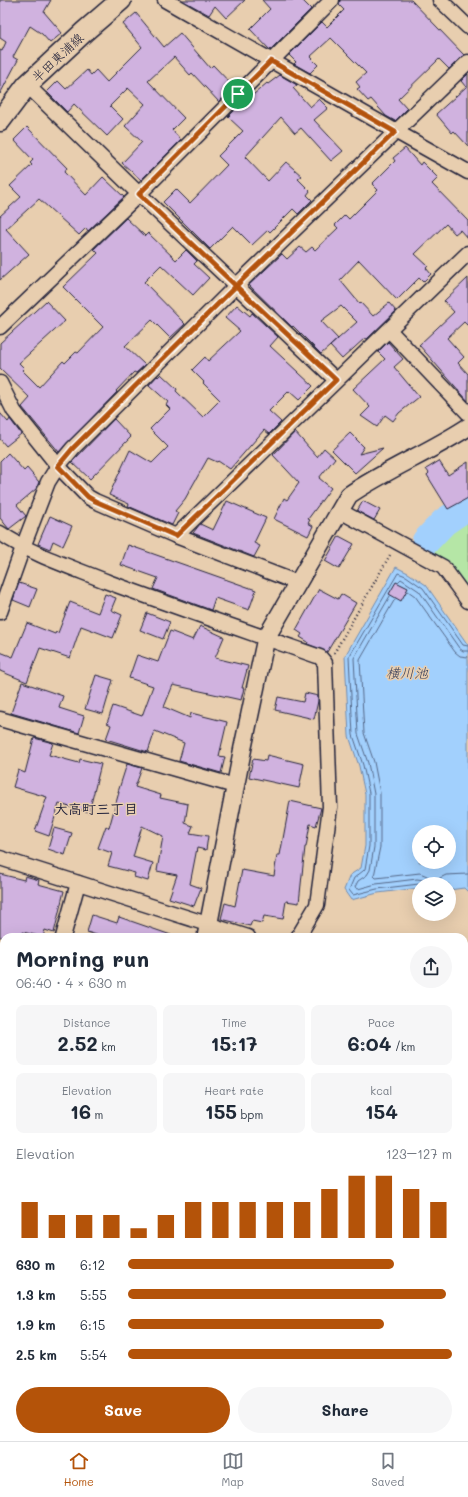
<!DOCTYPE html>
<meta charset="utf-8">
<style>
body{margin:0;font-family:Mali,"Klee One",sans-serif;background:#f6f6f7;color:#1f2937;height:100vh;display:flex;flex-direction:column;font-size:15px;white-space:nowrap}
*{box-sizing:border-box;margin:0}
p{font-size:13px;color:#747a83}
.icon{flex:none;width:22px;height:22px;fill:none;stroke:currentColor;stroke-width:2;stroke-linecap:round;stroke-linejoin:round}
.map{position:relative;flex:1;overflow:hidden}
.side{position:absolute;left:0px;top:933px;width:468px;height:508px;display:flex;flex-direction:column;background:#fff;border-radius:12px 12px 0 0;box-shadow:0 4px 16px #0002}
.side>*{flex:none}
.buttons{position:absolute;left:412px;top:825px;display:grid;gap:8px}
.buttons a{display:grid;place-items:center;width:44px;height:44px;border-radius:50%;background:#fff;box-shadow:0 4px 16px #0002;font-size:20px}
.pin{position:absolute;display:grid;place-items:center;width:34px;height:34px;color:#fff;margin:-17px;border:2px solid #fff;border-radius:50%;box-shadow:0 1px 4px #0007}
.round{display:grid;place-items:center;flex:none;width:42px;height:42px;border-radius:21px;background:#f6f6f7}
.headline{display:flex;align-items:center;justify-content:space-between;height:68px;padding:0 16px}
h1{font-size:22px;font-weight:700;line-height:30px}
.figures{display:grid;grid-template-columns:repeat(3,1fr);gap:6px;height:68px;padding:4px 16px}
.figures div{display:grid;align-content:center;border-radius:8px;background:#f6f6f7;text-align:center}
.figures b{font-size:20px;font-weight:700}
.figures small{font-size:11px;font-weight:400}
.figures p{font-size:11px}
.chart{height:112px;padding:8px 16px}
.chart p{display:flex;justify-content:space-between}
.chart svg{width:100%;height:72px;margin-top:4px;stroke:#b45309;stroke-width:6}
.cta{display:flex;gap:8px;margin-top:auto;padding:8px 16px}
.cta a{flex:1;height:46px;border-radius:24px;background:#b45309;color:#fff;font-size:16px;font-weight:700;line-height:46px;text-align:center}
.cta a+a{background:#f6f6f7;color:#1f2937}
ul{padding:0 16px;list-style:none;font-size:13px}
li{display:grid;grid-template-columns:64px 48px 1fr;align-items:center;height:30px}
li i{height:10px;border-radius:5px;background:#b45309}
.menu{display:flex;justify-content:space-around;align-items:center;height:56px;border-top:1px solid #e0e1e3;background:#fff;font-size:11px;color:#747a83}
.menu a{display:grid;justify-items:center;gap:2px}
.menu .on{color:#b45309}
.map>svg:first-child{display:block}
</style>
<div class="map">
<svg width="468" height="1441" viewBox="0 0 468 1441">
<rect width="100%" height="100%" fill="#e8ceaf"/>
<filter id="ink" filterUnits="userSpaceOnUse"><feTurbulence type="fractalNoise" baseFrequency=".025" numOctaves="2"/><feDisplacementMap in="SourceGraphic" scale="8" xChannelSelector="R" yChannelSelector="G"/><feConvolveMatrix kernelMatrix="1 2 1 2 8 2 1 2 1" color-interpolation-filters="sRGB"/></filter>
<g filter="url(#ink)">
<polygon fill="#b5e6a6" stroke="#6c8470" points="468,512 468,590 447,561 427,550 449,527"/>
<path fill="#a2d0fd" stroke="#6f8aaf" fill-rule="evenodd" d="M396,567L408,573L426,585L468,645V892L464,888L449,890V884H419V888L378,893L351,900L344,890L350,875L361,868L365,846V794L359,766L349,736L345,656ZM419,832H449V862H419Z"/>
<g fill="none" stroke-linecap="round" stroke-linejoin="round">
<g stroke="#556889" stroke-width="1">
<polyline points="398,582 401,579 419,591 459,648 463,651 468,651"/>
<polyline points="408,591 415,596 455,652 460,656 468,657"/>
<polyline points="390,596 354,658 358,734 368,763 374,794 374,847 370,870 367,875 358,881 355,887 358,889 376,884 417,879 423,880 427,884"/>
<polyline points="395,599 360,660 364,733 374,762 380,793 380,847 374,876 376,878 420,873 427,876 434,883 440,878 446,875 468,874"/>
<polyline points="419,884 377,889 353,895 349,890 354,878 363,871 365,869 369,846 369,793 363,765 353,735 349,657 398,573 406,576 423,588 463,645 468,646"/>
</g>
<polyline stroke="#a2d0fd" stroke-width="28" points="426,541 444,522 468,506"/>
</g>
<g fill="#d0b2df" stroke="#22223b">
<polygon points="0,0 51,0 44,12 62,33 50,43 42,34 30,26 13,57 18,60 0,94 0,50 2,51 6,42 0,38"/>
<polygon points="182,0 245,0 226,18 215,6 209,15"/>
<polygon points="262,0 302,0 311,9 270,50 250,29 270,9"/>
<polygon points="340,0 411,0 464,55 449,69 439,59 398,99 407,109 395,121 386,116 371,99 368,101 357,89 360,87 356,82 366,73 331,38 310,57 318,65 310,73 294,64 296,62 289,55 322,22 327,27 344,10 339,5"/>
<polygon points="136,13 164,47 180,33 210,68 213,65 234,87 219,102 192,73 190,75 174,57 148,81 184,118 172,130 181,140 141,180 122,163 142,142 125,126 145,104 128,88 110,106 123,119 107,136 74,104 67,112 47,92 58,81 66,89 87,70 91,75 96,70 107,82 142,47 123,24"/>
<polygon points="468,74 468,146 454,131 452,133 436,114 466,87 461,81"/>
<polygon points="280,75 297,85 293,88 310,107 319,99 328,108 314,120 343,151 331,161 301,128 295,133 281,117 245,157 268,181 286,162 302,176 298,179 310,191 307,195 312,200 298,214 293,209 270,232 268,230 252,245 233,226 210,249 163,202 176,189 190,203 227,165 218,156 243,131 228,117 246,99 247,100 267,83 268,84"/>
<polygon points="27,127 67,168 64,172 86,195 103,177 124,197 88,231 86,228 79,235 39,199 6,229 29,254 0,280 0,216 21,197 10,186 32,165 30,163 33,160 14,140"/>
<polygon points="405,148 420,165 422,162 438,178 432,184 468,221 468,239 460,230 455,234 446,224 415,254 428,266 426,268 431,274 423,282 419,278 397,300 359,260 340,280 359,303 360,302 373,316 389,303 396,311 367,339 365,338 342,359 330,346 357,322 341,306 321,321 338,339 321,354 293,326 292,327 249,285 282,254 287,259 300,247 306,252 312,247 315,250 338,228 335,225 345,215 349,219 378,190 372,184 395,161 393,158"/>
<polygon points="126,218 145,236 148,233 176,260 186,250 197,261 194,264 209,278 193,295 161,265 144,282 185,324 170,338 152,320 125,346 145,365 136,373 134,372 116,391 117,392 59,452 22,407 30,398 0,369 0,343 46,301 65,321 19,363 24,368 22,370 39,387 63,361 65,363 76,352 78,353 103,327 63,287 98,253 94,249"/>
<polygon points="468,278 468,326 464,322 447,338 464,357 458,363 468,374 468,401 419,345 454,312 444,301"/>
<polygon points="237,305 250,316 252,313 278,337 270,346 313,386 299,400 289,391 269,411 281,422 269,434 264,430 230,469 218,461 217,462 208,458 185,499 175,511 178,513 172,525 128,506 129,504 109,495 130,450 152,463 168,447 150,429 170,409 166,405 168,402 149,385 157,376 158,377 161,374 177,389 176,391 203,417 220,400 203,383 204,382 192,370 205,357 208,361 240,331 225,318"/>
<polygon points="388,342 403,359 394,367 419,397 399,413 393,421 385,415 377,427 361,416 370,407 353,389 385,359 378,352"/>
<polygon points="0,413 8,422 10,419 21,434 6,446 0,439"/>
<polygon points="114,419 131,437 90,479 72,462"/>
<polygon points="295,432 317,457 324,448 335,458 319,478 331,488 308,519 310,520 308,523 313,526 308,536 274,519 284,498 287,500 299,483 273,455"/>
<polygon points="350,433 364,447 359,454 383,448 355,473 332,450"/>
<polygon points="8,453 24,471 27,468 39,482 36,489 17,505 26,516 9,529 0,518 0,461"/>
<polygon points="439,461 448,475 468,462 468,498 448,509 427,475 429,473 426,469"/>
<polygon points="227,501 266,518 254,543 260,546 254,557 193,533 200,524 213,530"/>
<polygon points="363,501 380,510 374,520 357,511"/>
<polygon points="50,516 72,526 63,546 53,541 50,549 38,544"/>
<polygon points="339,536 354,544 339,569 325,561"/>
<polygon points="128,545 256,590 249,610 215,598 211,610 153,589 158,578 121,565"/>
<polygon points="396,582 408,588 401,601 389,594"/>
<polygon points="19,583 37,589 30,607 13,600"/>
<polygon points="319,589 338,599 341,594 356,603 327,652 307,644 308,642 300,637 302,634 296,630"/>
<polygon points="105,594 116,598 111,610 122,615 113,638 81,626 70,658 40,648 27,682 0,671 0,652 13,657 27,623 55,634 56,632 58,633 70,602 98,613"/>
<polygon points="147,613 170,622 163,639 140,630"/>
<polygon points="200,626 224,637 215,658 248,666 242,688 244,688 241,700 173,685 164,707 190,718 191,713 227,722 219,756 225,757 221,773 179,761 184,743 155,731 148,752 106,739 111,725 107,723 113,706 142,716 153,686 129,678 137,655 158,662 170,631 193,640"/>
<polygon points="96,675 113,680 103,714 85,709"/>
<polygon points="22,682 63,696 59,708 84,716 79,733 11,713"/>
<polygon points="305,693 318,696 318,701 314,719 275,710 278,697 303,702"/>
<polygon points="34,738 53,743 49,755 79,763 80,759 101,764 89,812 59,804 49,836 35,831 47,797 13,787 18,770 25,773"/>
<polygon points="267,755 304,764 299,788 249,777 253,759 266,761"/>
<polygon points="127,764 142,768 135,787 161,795 160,798 188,804 185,823 193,826 190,833 208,836 206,850 197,848 190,884 201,888 194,906 169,898 177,875 157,871 163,836 142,826 133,857 153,863 148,881 134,877 135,873 108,866 112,853 98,848 106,826 109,828 119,792 118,792"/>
<polygon points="290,801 321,808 316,826 310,824 306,847 305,847 299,903 286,901 283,919 264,916 262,923 252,921 250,926 221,919 225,903 235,906 242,870 274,876 277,855 280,855"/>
<polygon points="54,828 72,833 65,855 48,849"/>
<polygon points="0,874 24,880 25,876 39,880 38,884 64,891 54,933 45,930 43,937 23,932 21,937 0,937"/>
<polygon points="92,915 117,923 119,917 171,935 170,937 103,937 87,932"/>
</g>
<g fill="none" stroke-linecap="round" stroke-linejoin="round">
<defs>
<g id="minor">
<polyline points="165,0 395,131 468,172"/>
<polyline points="440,0 468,27"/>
<polyline points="27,85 139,194 336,380"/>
<polyline points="0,327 139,194 332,0"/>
<polyline points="389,330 468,413"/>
<polyline points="0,383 14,411 58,466 88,497 95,501 176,536 298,583"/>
<polyline points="340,511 443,567 468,601"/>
<path d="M0,533C33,555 71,567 108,582C178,608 249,632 320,657L325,663L330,807L317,905L298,937"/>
<polyline points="176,536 468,253"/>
<polyline points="0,612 23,547 48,482 58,466 73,448 236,286 468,62"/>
<polyline points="0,719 235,786"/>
<polyline points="0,858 248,937"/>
<polyline points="63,937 78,883"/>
<polyline points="464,968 468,976"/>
<polyline points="464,1071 468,1070"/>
<polyline points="0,1202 4,1204"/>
<polyline points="0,1322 4,1323"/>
<polyline points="0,1387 4,1369"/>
<polyline points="464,1397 468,1384"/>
<polyline points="353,1437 366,1441"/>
<polyline points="450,1441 451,1437"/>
</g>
<g id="tertiary">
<path d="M206,937L243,747L266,638L349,495C387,469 430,452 468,427"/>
<polyline points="0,1072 4,1074"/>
<polyline points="464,1222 468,1223"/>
<polyline points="114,1441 115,1437"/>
</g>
<polyline id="secondary" points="0,121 27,85 85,31 121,0"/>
</defs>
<use href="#minor" stroke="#22223b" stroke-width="17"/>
<use href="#tertiary" stroke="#22223b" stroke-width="20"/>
<use href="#secondary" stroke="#22223b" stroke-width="23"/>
<g stroke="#22223b" stroke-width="2.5" stroke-dasharray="1 3" stroke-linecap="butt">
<polyline points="334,653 390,555"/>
<polyline points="464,1342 468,1344"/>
</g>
<use href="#minor" stroke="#e8ceaf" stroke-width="14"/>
<use href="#tertiary" stroke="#e8ceaf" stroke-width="17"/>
<use href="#secondary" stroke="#e8ceaf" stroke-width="20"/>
</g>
</g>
<g fill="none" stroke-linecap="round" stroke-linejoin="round" filter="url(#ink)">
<defs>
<polyline id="route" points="238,94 139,194 236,286 73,448 58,466 88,497 95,501 176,536 336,380 236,286 395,132 271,61 238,94"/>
</defs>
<use href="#route" stroke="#fff" stroke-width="8"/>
<use href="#route" stroke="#b45309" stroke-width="5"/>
</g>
<g text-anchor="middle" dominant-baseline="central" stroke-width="3" stroke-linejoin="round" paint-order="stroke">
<g font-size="13" fill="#22223b" stroke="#e8ceaf">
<text transform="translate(57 57) rotate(-43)">半田東浦線</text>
</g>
<g font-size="14" font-style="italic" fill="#353c58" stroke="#e8ceaf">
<text x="407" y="672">横川池</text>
</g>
<g font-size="14" font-weight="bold" fill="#22223b" stroke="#e8ceaf">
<text x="96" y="808">大高町三丁目</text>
</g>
</g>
</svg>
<div class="buttons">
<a><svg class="icon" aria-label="locate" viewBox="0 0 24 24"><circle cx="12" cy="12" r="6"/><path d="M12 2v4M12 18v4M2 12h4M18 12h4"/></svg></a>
<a><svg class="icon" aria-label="layers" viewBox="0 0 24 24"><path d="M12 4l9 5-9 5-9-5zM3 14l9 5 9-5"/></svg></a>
</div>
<div class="pin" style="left:238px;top:94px;background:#1e9e55"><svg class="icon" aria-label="arrive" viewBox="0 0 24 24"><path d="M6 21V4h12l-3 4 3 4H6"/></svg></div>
<section class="side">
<div class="headline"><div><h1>Morning run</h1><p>06:40 · 4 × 630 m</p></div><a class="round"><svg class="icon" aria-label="share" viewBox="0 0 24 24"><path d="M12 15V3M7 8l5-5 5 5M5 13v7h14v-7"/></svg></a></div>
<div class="figures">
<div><p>Distance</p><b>2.52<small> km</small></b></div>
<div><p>Time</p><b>15:17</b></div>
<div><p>Pace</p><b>6:04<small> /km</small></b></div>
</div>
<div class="figures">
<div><p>Elevation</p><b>16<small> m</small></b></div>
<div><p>Heart rate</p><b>155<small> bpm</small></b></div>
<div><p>kcal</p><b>154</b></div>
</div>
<div class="chart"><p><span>Elevation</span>123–127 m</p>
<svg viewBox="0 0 160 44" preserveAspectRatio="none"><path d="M5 44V22M15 44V30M25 44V30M35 44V30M45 44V38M55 44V30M65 44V22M75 44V22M85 44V22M95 44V22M105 44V22M115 44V14M125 44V6M135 44V6M145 44V14M155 44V22"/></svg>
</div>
<ul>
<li><b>630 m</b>6:12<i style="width:82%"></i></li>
<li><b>1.3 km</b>5:55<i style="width:98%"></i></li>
<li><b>1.9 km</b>6:15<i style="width:79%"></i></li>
<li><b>2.5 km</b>5:54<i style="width:100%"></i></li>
</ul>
<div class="cta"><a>Save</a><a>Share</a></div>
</section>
</div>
<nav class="menu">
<a class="on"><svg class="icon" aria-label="home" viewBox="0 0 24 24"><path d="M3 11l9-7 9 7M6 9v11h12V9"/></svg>Home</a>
<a><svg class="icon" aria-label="map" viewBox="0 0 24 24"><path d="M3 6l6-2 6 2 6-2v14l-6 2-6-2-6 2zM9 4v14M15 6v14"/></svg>Map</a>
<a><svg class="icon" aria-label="saved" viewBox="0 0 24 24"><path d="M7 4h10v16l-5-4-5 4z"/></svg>Saved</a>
</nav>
